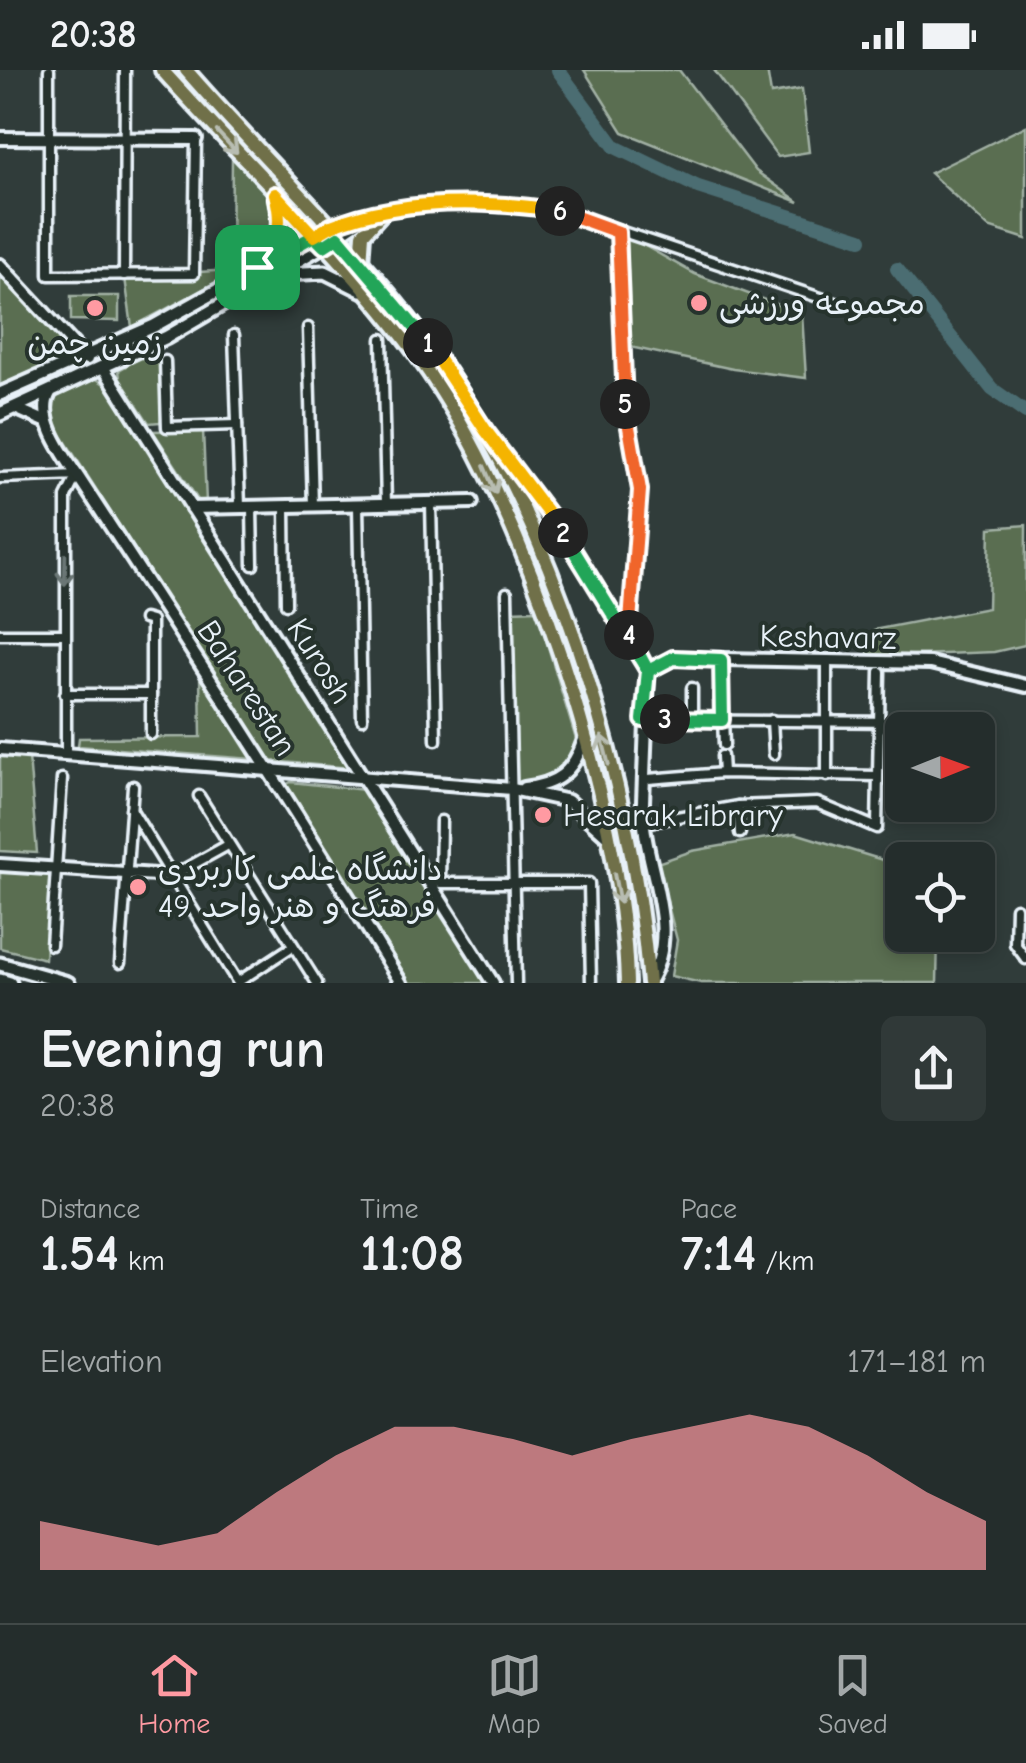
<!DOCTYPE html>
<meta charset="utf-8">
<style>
body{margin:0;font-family:"Comic Neue","Playpen Sans Arabic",sans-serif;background:#303938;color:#f1f3f6;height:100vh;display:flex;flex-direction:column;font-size:38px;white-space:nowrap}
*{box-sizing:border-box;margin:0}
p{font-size:32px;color:#a3a8a9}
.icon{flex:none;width:55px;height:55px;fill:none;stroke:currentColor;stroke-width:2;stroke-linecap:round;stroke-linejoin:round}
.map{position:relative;height:913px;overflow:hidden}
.sheet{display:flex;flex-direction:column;background:#242d2c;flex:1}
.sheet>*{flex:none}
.needle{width:65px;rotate:89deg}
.buttons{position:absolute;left:885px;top:642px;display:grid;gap:20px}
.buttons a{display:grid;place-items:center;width:110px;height:110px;border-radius:15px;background:#242d2c;box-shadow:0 5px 15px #0003,0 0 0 2px #414948;font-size:50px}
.pin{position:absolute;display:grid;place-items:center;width:85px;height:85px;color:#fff;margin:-42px;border-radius:20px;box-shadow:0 5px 15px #0006}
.km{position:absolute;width:50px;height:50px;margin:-25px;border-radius:50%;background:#222;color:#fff;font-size:28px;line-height:50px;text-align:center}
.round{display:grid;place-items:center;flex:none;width:105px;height:105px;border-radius:15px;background:#303938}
.headline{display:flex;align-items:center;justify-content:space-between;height:170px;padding:0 40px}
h1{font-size:55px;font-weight:600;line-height:75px}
.stats{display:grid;grid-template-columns:repeat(3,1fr);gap:15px;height:170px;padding:10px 40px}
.stats div{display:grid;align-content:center}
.stats b{font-size:50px;font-weight:600}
.stats small{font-size:28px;font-weight:400}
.stats p{font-size:28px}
.chart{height:280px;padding:20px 40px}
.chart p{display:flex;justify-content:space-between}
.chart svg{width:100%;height:180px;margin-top:10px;fill:#ff9aa2;opacity:.7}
.status{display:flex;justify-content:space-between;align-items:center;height:70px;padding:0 50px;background:#242d2c;direction:ltr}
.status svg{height:28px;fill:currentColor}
.tabs{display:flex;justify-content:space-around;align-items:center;height:140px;border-top:2px solid #414948;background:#242d2c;font-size:28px;color:#a3a8a9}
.tabs a{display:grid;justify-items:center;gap:5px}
.tabs .selected{color:#ff9aa2}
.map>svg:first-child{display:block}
</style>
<div class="status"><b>20:38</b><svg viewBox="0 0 49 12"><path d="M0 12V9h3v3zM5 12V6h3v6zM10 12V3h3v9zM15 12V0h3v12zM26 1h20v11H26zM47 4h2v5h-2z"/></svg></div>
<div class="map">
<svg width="1026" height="913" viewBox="0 0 1026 913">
<rect width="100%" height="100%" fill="#303c3a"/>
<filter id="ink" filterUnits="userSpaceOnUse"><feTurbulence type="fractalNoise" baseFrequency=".01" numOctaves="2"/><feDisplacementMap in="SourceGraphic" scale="20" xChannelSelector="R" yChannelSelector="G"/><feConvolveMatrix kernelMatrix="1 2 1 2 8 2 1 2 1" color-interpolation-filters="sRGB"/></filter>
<g filter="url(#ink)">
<g fill="#5a6e51" stroke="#a1b0a4" stroke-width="2.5">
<polygon points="584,0 679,0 756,101 799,132 623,62"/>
<polygon points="714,0 767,0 771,24 802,19 809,82 778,87"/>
<polygon points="1026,56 1026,169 988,157 930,103"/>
<polygon points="232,87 270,127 277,161 261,188 132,257 125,208 198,208 199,202 231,200"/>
<polygon points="627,166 695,204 802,244 806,308 733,299 630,277"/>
<polygon points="0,204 65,275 64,291 0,318"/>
<polygon points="71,226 119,226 119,251 71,250"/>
<polygon points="160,277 162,348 160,352 149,353 120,309 119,300"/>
<polygon points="95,308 107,316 351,698 271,691 51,349 48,331"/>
<polygon points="203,360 206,433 198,430 153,361"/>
<polygon points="1026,455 1025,575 994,582 867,587 873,560 988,538 990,458"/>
<path d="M537,540L577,673C570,706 544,713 514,713L511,541Z"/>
<polygon points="200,605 253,689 78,676 79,668 201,667"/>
<polygon points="0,684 29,687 37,783 0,781"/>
<polygon points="291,712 365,720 485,913 410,913 285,715"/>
<polygon points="795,763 902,796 902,865 938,865 937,913 701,913 671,906 677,870 657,793 692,781"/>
<polygon points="0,800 50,804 45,889 0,878"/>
</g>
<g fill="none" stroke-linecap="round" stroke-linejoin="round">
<g stroke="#4b6d72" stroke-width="14">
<polyline points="558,0 615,77 698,117 861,169"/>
<polyline points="897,199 992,319 1026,343"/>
</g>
<defs>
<g id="minor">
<polyline points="49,0 49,205 194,204 196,69"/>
<polyline points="329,157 358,145 449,133 560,141 845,236"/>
<polyline points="618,162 624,326 640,419 629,566 648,601"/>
<polyline points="339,166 368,146"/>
<polyline points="124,205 125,0"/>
<polyline points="308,258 313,436"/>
<polyline points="234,265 240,437"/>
<polyline points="382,269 386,434"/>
<polyline points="165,291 167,357 237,355"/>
<polyline points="498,377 551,445 629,566"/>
<polyline points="0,408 77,405 66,427 66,684"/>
<polyline points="431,433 436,670"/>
<polyline points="358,435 362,649"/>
<polyline points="285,436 286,534"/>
<polyline points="252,437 253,495"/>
<polyline points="507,523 516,913"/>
<polyline points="144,549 151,551 151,664"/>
<polyline points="0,564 64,564"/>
<polyline points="721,590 724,675"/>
<polyline points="692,618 692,649"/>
<polyline points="65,624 151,624"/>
<polyline points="643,650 903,652"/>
<polyline points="772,650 774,684"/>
<polyline points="722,686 723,703"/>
<polyline points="827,706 827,592"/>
<polyline points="648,709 723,703 877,706"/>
<polyline points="199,726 317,913"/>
<polyline points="738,736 740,763"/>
<polyline points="131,739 238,913"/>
<polyline points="441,751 440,813 589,813 591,913"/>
<polyline points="644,753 738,736 817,733 877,758 880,602"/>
<polyline points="172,806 228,775"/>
<polyline points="1016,838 1015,874 1026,889"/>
<polyline points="51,875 62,709"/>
<polyline points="120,893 133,716"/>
<polyline points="238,912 293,876"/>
</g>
<g id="tertiary">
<polyline points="0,68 196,69"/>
<polyline points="0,195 87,289"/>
<polyline points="103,297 493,913"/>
<path d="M50,323C35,349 67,389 81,411C190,577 298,743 401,913"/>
<polyline points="15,338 47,352"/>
<polyline points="192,438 472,432"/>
<polyline points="0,679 512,719 568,731 607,766"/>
<path d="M524,718C557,715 573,702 584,670"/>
<polyline points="0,795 172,806"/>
<path d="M649,912C684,856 640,792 643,732C645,688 646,645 648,601L673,588L930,593L1026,616"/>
</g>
<g id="secondary">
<polyline points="264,190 280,158 275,124"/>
<polyline points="284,204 325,202 361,220"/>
<polyline points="0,324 154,256 322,162"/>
<polyline points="0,344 167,267 338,167"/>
<polyline points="0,894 68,913"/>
<polyline points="0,910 10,913"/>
</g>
<g id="primary">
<path d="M162,0C247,95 344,185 419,288C525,433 623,733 627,913"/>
<path d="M186,0C264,90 352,172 423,267C550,434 631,705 649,913"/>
<polyline points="361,193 363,164 382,143"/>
</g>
</defs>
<use href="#minor" stroke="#e8f1f8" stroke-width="15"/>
<use href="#tertiary" stroke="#e8f1f8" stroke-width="18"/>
<use href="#secondary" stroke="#e8f1f8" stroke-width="19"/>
<use href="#primary" stroke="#e8f1f8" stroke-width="20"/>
<use href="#minor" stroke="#26332d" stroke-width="8"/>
<use href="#tertiary" stroke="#26332d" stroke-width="10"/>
<use href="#secondary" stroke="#26332d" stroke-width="11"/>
<use href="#primary" stroke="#6f704a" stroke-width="12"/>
</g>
<defs><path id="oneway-shaft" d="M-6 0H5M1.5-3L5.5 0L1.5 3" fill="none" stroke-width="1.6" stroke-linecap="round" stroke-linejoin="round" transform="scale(2.5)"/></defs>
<g stroke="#b8bdb2">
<use href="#oneway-shaft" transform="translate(227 72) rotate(47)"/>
<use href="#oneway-shaft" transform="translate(490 410) rotate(67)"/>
<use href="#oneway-shaft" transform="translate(605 680) rotate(-104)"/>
<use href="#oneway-shaft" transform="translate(617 819) rotate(79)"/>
</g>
<use stroke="#6a7674" href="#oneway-shaft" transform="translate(65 500) rotate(91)"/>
</g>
<g fill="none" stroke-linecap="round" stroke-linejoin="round" filter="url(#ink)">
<defs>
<polyline id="split-1" points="257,197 314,166 324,176 338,167 428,273"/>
<polyline id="split-2" points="428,273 486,361 563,463"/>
<polyline id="split-3" points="563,463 648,601 643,650 665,649"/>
<polyline id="split-4" points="629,565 648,601 673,588 721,590 722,650 665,649"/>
<polyline id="split-5" points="625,334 640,420 629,565"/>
<polyline id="split-6" points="560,141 618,162 625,334"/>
<path id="split-7" d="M331,156C401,128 486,130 560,141"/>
<path id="split-8" d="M257,197C280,175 283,154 275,124L314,166L331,156"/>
</defs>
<use href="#split-1" stroke="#fff" stroke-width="20"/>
<use href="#split-2" stroke="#fff" stroke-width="20"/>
<use href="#split-3" stroke="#fff" stroke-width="20"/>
<use href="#split-4" stroke="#fff" stroke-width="20"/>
<use href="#split-5" stroke="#fff" stroke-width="20"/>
<use href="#split-6" stroke="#fff" stroke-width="20"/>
<use href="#split-7" stroke="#fff" stroke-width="20"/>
<use href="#split-8" stroke="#fff" stroke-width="20"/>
<use href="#split-1" stroke="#22a559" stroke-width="12"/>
<use href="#split-2" stroke="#f5b400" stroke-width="12"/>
<use href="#split-3" stroke="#22a559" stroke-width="12"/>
<use href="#split-4" stroke="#22a559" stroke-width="12"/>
<use href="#split-5" stroke="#f0652b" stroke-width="12"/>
<use href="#split-6" stroke="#f0652b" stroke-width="12"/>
<use href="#split-7" stroke="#f5b400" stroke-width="12"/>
<use href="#split-8" stroke="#f5b400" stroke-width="12"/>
</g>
<g fill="#ff9aa2" stroke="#26332d" stroke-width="4">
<circle cx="699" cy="233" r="10"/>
<circle cx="95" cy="238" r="10"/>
<circle cx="543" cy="745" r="10"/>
<circle cx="138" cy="817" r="10"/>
</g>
<g text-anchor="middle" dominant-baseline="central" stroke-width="8" stroke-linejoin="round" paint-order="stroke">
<g font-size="32" fill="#e8f1f8" stroke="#26332d" text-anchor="start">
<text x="719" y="233">مجموعه ورزشی</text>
<text x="95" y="273" text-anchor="middle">زمین چمن</text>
<text x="563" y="745">Hesarak Library</text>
<text x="158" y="799">دانشگاه علمی کاربردی<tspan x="158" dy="37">فرهتگ و هنر واحد 49</tspan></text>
</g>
<g font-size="32" fill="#e8f1f8" stroke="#26332d">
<text transform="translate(828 567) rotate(1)">Keshavarz</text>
<text transform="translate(320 591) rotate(58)">Kurosh</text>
<text transform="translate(247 618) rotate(57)">Baharestan</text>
</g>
</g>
</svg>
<div class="buttons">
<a><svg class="needle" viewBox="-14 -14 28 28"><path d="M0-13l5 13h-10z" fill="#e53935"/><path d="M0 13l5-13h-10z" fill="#a3a8a9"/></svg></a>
<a><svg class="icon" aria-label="locate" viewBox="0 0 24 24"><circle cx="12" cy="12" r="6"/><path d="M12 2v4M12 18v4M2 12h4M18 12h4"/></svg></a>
</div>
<div class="pin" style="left:257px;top:197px;background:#1e9e55"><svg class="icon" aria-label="arrive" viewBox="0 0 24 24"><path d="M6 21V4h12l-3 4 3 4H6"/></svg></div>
<b class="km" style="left:428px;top:273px">1</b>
<b class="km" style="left:563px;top:463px">2</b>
<b class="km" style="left:665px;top:649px">3</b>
<b class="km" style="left:629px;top:565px">4</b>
<b class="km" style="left:625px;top:334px">5</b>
<b class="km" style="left:560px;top:141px">6</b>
</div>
<section class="sheet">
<div class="headline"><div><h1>Evening run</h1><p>20:38</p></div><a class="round"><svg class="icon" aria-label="share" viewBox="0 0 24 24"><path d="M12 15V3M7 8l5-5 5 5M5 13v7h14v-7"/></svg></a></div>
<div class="stats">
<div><p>Distance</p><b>1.54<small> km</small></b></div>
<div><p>Time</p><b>11:08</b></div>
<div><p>Pace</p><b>7:14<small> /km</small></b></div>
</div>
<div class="chart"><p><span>Elevation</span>171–181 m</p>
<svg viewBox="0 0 160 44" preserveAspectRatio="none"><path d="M0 44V32L10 35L20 38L30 35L40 25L50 16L60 9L70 9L80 12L90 16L100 12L110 9L120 6L130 9L140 16L150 25L160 32V44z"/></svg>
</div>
</section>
<nav class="tabs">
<a class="selected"><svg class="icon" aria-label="home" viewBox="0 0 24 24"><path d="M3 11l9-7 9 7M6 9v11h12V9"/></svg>Home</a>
<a><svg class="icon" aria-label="map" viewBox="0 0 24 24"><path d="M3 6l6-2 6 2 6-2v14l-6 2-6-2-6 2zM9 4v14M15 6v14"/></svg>Map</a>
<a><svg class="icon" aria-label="saved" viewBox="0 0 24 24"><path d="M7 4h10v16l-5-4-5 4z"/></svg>Saved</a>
</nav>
